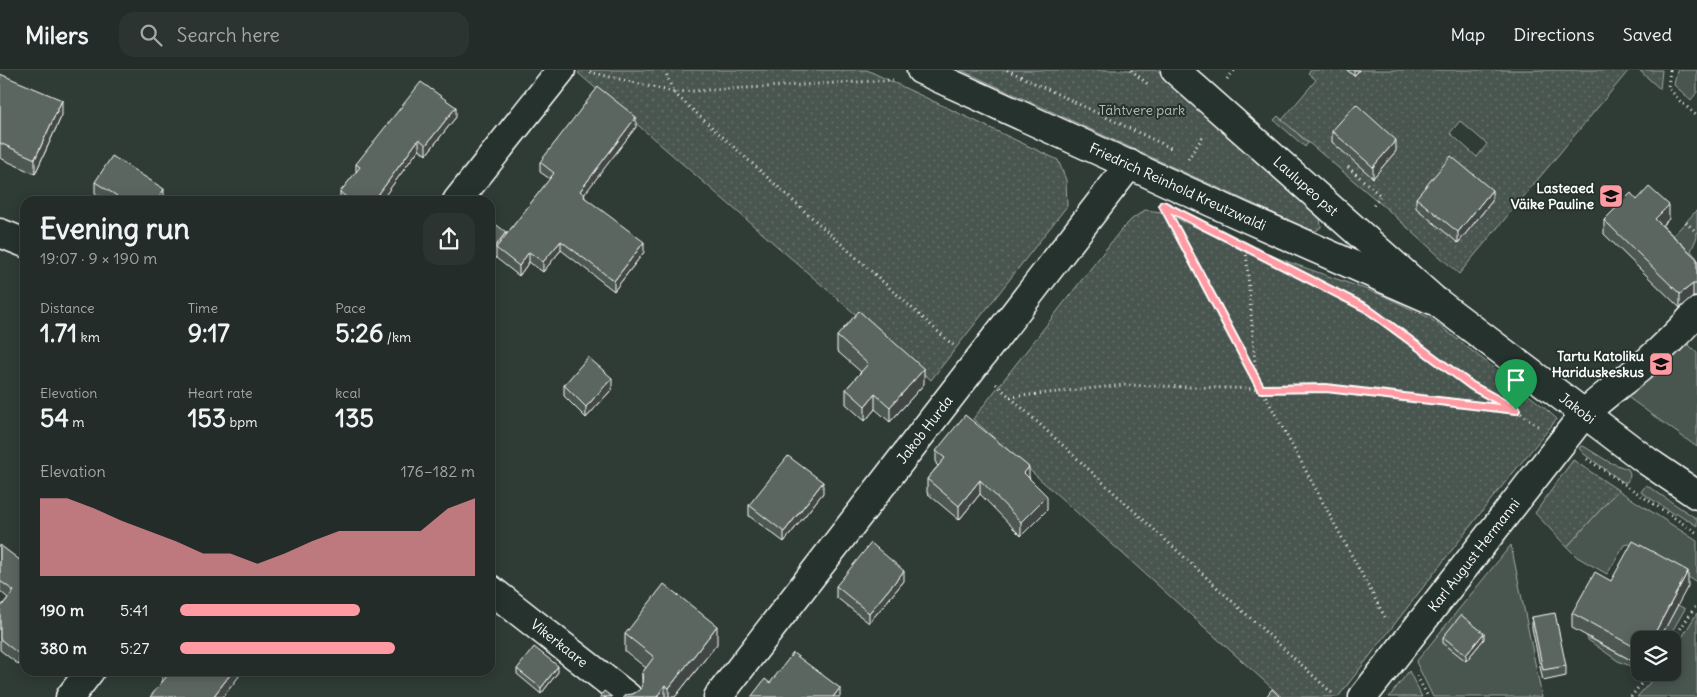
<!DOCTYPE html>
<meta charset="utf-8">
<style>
body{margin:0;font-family:Delius,sans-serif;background:#2b3430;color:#f1f3f6;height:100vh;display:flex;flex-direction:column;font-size:19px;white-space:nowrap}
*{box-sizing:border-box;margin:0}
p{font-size:16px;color:#a3a7a8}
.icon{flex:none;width:28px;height:28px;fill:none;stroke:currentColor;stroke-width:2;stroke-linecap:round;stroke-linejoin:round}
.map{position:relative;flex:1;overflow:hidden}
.details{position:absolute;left:20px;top:126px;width:475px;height:480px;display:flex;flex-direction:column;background:#232c28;border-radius:15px;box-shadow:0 2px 12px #0003,0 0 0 1px #404845}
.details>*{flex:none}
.fabs{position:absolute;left:1631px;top:561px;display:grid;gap:10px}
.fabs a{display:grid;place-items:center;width:50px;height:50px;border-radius:10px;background:#232c28;box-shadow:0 2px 12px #0003,0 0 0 1px #404845;font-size:25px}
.pin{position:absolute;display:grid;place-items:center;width:42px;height:42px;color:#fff;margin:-51px -21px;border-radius:50% 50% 50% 0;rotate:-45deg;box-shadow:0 0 5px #0007}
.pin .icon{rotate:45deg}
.round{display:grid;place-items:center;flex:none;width:52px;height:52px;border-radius:15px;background:#2b3430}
.overview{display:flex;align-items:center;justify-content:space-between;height:85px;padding:0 20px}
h1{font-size:28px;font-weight:800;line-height:38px}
.stats{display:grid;grid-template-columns:repeat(3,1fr);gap:8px;height:85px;padding:5px 20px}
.stats div{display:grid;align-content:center}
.stats b{font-size:25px;font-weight:800}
.stats small{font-size:14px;font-weight:400}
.stats p{font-size:14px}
.chart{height:140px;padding:10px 20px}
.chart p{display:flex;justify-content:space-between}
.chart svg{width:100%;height:90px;margin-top:5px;fill:#ff9aa2;opacity:.7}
ul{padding:0 20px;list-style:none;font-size:16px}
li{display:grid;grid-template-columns:80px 60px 1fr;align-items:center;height:38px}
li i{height:12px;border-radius:6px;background:#ff9aa2}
header{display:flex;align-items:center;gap:30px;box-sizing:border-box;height:70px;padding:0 25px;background:#232c28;border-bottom:1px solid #404845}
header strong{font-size:24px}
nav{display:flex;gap:28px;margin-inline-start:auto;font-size:18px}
.search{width:350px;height:45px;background:#2b3430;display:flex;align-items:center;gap:12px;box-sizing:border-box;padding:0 18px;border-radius:15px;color:#a3a7a8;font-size:19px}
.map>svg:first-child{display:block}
</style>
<header>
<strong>Milers</strong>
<div class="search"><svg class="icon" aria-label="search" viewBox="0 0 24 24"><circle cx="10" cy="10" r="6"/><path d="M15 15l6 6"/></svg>Search here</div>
<nav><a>Map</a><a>Directions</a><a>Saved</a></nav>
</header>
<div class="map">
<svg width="1697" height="627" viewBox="0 0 1697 627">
<defs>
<pattern id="park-dots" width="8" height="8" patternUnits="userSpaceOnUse" patternTransform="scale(1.25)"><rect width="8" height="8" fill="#4a544f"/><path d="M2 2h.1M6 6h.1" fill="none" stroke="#656e69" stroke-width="1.8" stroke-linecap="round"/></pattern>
</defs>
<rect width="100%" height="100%" fill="#2f3b35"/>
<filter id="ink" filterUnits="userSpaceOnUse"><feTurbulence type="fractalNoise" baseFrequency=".02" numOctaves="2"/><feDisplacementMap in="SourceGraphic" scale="10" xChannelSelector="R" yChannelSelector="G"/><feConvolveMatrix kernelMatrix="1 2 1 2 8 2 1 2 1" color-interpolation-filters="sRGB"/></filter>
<g filter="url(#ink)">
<g fill="#4a544f" stroke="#a4aaa7">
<polygon points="1677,0 1697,0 1697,22 1691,30 1674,15"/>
<polygon points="1278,46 1308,73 1305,77 1274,50"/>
<polygon points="1697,140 1697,167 1691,181 1697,188 1697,202 1666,173"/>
<polygon points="1686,272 1697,283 1697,377 1629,328"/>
<path d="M1581,376L1585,377L1609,392L1628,399C1631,404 1630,408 1627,412H1623L1584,384L1579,378Z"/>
<polygon points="1646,415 1697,449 1697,456 1677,443 1675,445 1641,422"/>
<polygon points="1618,420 1697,471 1697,512 1629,474 1625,475 1607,504 1577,487 1567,477"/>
<polygon points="1511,475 1542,627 1433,627 1416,592"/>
<polygon points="1678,535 1685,539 1667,570 1659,570"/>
<polygon points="1697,543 1697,627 1637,627 1658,603 1672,602 1673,582"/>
<polygon points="1581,549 1589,568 1640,595 1640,600 1618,591 1588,570"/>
<polygon points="1409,601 1422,627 1389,627"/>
</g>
<g fill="url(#park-dots)" stroke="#a4aaa7" fill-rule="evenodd">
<polygon points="581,0 867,0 1058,90 1066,110 1067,136 931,310 578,3"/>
<polygon points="961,0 1157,0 1253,81 1316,142 1320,149 1321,157 1316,161 1308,159"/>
<path d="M1311,0H1347L1354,6L1359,0H1629L1459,204L1388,140L1282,50L1316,10L1308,3ZM1460,51L1487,74L1477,87L1450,63Z"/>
<polygon points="1639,0 1662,0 1660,19"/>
<polygon points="1145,140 1162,142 1218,167 1382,225 1430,248 1540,334 1557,349 1490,431 1338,627 1282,627 973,349 1120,161 1132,149"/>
<polygon points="1573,390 1618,420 1567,477 1535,443"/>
</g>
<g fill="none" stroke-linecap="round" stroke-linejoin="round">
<defs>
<g id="minor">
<path id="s1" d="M1175,0L1432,228"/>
<polyline points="457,131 561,0"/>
<polyline points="0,163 25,173"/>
<path id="s2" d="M490,519L628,627"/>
<polyline points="70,627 90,601"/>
<path id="s3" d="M718,627L1130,94"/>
<path id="s4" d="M1363,627L1584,344C1604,325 1626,310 1647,292C1665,276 1681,260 1697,242"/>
</g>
<g id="major">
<path id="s5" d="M921,0L1244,147L1437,232L1647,391L1697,425"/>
</g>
</defs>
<use href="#minor" stroke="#fff" stroke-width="31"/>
<use href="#major" stroke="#fff" stroke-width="31"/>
<g stroke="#fff" stroke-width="3" stroke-dasharray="1 4" stroke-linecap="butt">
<polyline points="665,0 673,22 954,276"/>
<polyline points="1007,0 1173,79"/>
<polyline points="1131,0 1150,16"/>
<polyline points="1670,0 1668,17 1680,31 1697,46"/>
<polyline points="590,2 673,22 893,10"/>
<polyline points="1227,9 1235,0"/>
<polyline points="1188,89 1204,65"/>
<polyline points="1348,97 1381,126 1373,136"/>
<polyline points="1168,146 1386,549"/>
<polyline points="1686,152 1697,163"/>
<polyline points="1246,180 1256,306"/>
<polyline points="1333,221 1366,238 1472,317 1516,340 1538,356"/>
<polyline points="996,314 1333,624"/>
<polyline points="1010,327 1124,315 1261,319 1326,318 1512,340"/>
<polyline points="1587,389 1697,463"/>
<polyline points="1672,571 1697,534"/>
<polyline points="1417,606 1428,627"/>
<polyline points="1631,627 1650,602"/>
</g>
<use href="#minor" stroke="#26332d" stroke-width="28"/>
<use href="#major" stroke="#26332d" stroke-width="28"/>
</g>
<g fill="#4e5853" stroke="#fff">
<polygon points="1347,0 1359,0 1354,6"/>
<polygon points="0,4 62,45 35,104 0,88"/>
<polygon points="456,47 426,85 419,79 383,128 386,131 340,131 340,122 356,103 356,94"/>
<polygon points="636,57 584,124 585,128 644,182 614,221 561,180 543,202 529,192 519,206 496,188 496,187 490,195 490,150 506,165 550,109 540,102 540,92"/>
<polygon points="1332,61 1396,81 1373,108 1332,72"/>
<polygon points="95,112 164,130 163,131 108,131 95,123"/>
<polygon points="1416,128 1492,131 1458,173 1416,138"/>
<polygon points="1637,130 1669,149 1662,155 1697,189 1697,227 1693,227 1680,238 1604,164 1604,150"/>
<polygon points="837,266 924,314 890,352 875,339 865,351 846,334 846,319 861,302 837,281"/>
<polygon points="564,315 612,319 586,348 564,326"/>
<polygon points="936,381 1029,407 1047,440 1021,466 980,424 959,450 927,423 927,409 938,396 936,394"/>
<polygon points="823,423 784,472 749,446 749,435"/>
<polygon points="0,476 25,494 25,587 19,595 0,580 0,538 8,528 0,521"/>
<polygon points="904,511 869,553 836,527 836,516"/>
<polygon points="1611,511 1688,516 1640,570 1640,595 1572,558 1572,543"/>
<polygon points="1532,547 1566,596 1566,606 1543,611 1532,558"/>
<polygon points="625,564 717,574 675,627 623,627 633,624 641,619 642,615 642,603 646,598 625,581"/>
<polygon points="1443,567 1484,569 1466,591 1443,573"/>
<polygon points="517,599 558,602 541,624 517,604"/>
<polygon points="162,602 223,627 162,612"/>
</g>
<g fill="#404744" stroke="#fff">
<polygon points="1354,0 1359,0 1354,6"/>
<polygon points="62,30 62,45 35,104 35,89"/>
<polygon points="456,37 456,47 426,85 426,75"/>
<polygon points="636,47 636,57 580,130 580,121"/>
<polygon points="419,69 419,79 381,131 378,125"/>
<polygon points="1396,70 1396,81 1373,108 1373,97"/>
<polygon points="164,119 164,130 163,131 157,131"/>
<polygon points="1492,120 1492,131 1458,173 1458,162"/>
<polygon points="1669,135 1669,149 1655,162 1655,149"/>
<polygon points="506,162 506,173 496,178 496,187 490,195 490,184"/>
<polygon points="561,171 561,180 543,202 543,192"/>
<polygon points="644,172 644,182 614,221 614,211"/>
<polygon points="529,182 529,192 519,206 519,196"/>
<polygon points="1693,214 1693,227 1680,238 1680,224"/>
<polygon points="924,299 924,314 890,352 890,337"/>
<polygon points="612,308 612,319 586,348 586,337"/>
<polygon points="875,324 875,339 865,351 865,336"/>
<polygon points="1029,397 1029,411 1024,403"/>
<polygon points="980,410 980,424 959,450 959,436"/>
<polygon points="823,412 823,423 784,472 784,462"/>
<polygon points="1047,426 1047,440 1021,466 1021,452"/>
<polygon points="904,501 904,511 869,553 869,543"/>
<polygon points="1688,501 1688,516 1659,570 1651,570"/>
<polygon points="717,556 717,574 675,627 669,627 669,618"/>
<polygon points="1484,563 1484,569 1466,591 1466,585"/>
<polygon points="25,576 25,587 19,595 19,584"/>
<polygon points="558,596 558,602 541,624 541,618"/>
<polygon points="233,601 243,601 223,627 213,627"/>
<polygon points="665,615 665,627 657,627"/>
<polygon points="840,618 840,627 833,627"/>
</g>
<g fill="#5b6661" stroke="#fff">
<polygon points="0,4 62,30 35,89 0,73"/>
<polygon points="421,12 456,37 426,75 419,69 378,125 385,131 351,131 340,122 360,97 356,94"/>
<polygon points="598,17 636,47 580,121 585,125 584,127 644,172 614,211 561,171 543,192 529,182 519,196 496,178 554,103 540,92"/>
<polygon points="1356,34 1396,70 1373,97 1332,61"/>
<polygon points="112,86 164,119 157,131 113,131 117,126 95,112"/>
<polygon points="1451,86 1492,120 1458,162 1416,128"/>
<polygon points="1649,117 1669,135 1655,149 1697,189 1697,214 1693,214 1680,224 1604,150 1631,123 1637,130"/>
<polygon points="490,150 506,162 490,184"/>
<polygon points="859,241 924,299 890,337 875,324 865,336 846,319 868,294 837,266"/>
<polygon points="588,287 612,308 586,337 564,315"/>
<polygon points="965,345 1029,397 1024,403 1047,426 1021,452 980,410 959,436 927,409 945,388 936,381"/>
<polygon points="788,386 823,412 784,462 749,435"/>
<polygon points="1633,471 1688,501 1651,570 1640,570 1640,580 1572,543 1595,502 1611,511"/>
<polygon points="871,473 904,501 869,543 836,516"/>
<polygon points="0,475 25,494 25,576 19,584 0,569 0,538 14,521 0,511"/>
<polygon points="664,514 717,556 669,618 665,615 657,627 623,627 625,625 633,624 641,619 643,612 642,603 654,587 625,564"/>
<polygon points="1555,543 1566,596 1543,600 1532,547"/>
<polygon points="1461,545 1484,563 1466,585 1443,567"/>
<polygon points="534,577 558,596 541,618 517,599"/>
<polygon points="793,583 840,618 833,627 751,627 765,609 770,613"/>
<polygon points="163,601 233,601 213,627 150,627 167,606 162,602"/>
<polygon points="1272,619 1280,627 1266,627"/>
<polygon points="604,621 612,627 600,627"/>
</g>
</g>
<g fill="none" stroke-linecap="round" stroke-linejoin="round" filter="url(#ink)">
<defs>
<polygon id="route" points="1163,135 1366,238 1472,316 1516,340 1326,318 1261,319"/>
</defs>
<use href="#route" stroke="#fff" stroke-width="10"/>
<use href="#route" stroke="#ff9aa2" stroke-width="6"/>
</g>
<defs>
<symbol id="school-square" viewBox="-11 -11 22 22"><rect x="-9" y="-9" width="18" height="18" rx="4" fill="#ff9aa2" stroke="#26332d"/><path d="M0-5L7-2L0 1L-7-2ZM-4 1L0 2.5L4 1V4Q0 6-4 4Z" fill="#111"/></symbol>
</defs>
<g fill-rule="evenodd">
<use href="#school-square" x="1597" y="112" width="28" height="28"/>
<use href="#school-square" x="1647" y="280" width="28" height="28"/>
</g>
<g text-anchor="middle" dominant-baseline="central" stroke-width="4" stroke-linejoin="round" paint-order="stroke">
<g font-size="14" fill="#b7bbb9" stroke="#26332d">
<text x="1142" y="40">Tähtvere park</text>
</g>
<g font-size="14" fill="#fff" stroke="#26332d">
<text stroke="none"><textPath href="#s5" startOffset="282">Friedrich Reinhold Kreutzwaldi</textPath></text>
<text stroke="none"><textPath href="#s1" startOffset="175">Laulupeo pst</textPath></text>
<text stroke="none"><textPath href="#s5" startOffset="742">Jakobi</textPath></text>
<text stroke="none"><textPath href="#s3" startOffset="338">Jakob Hurda</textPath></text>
<text stroke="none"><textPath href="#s4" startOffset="180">Karl August Hermanni</textPath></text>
<text stroke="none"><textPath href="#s2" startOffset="88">Vikerkaare</textPath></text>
</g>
<g font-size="14" font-weight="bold" fill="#fff" stroke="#26332d" text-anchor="end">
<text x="1594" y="118">Lasteaed<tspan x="1594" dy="16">Väike Pauline</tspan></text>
<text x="1644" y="286">Tartu Katoliku<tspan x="1644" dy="16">Hariduskeskus</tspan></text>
</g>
</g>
</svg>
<div class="fabs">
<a><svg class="icon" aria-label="layers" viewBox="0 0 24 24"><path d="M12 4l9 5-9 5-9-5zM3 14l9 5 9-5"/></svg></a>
</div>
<div class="pin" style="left:1516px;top:340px;background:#1e9e55"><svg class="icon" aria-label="arrive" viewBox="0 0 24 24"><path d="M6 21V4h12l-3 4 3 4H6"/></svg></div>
<section class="details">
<div class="overview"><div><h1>Evening run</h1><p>19:07 · 9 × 190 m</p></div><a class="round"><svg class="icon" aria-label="share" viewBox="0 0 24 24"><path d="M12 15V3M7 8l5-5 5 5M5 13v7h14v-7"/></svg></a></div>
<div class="stats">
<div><p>Distance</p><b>1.71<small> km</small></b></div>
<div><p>Time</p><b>9:17</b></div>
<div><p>Pace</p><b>5:26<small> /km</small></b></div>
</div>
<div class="stats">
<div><p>Elevation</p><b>54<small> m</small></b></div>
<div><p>Heart rate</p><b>153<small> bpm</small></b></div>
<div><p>kcal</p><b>135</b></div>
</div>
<div class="chart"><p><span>Elevation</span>176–182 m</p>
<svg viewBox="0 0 160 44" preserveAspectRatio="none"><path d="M0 44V6L10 6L20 11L30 17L40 22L50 27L60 33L70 33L80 38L90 33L100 27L110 22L120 22L130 22L140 22L150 11L160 6V44z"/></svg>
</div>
<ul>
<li><b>190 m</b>5:41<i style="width:61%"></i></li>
<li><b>380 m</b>5:27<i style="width:73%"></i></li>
</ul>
</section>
</div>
